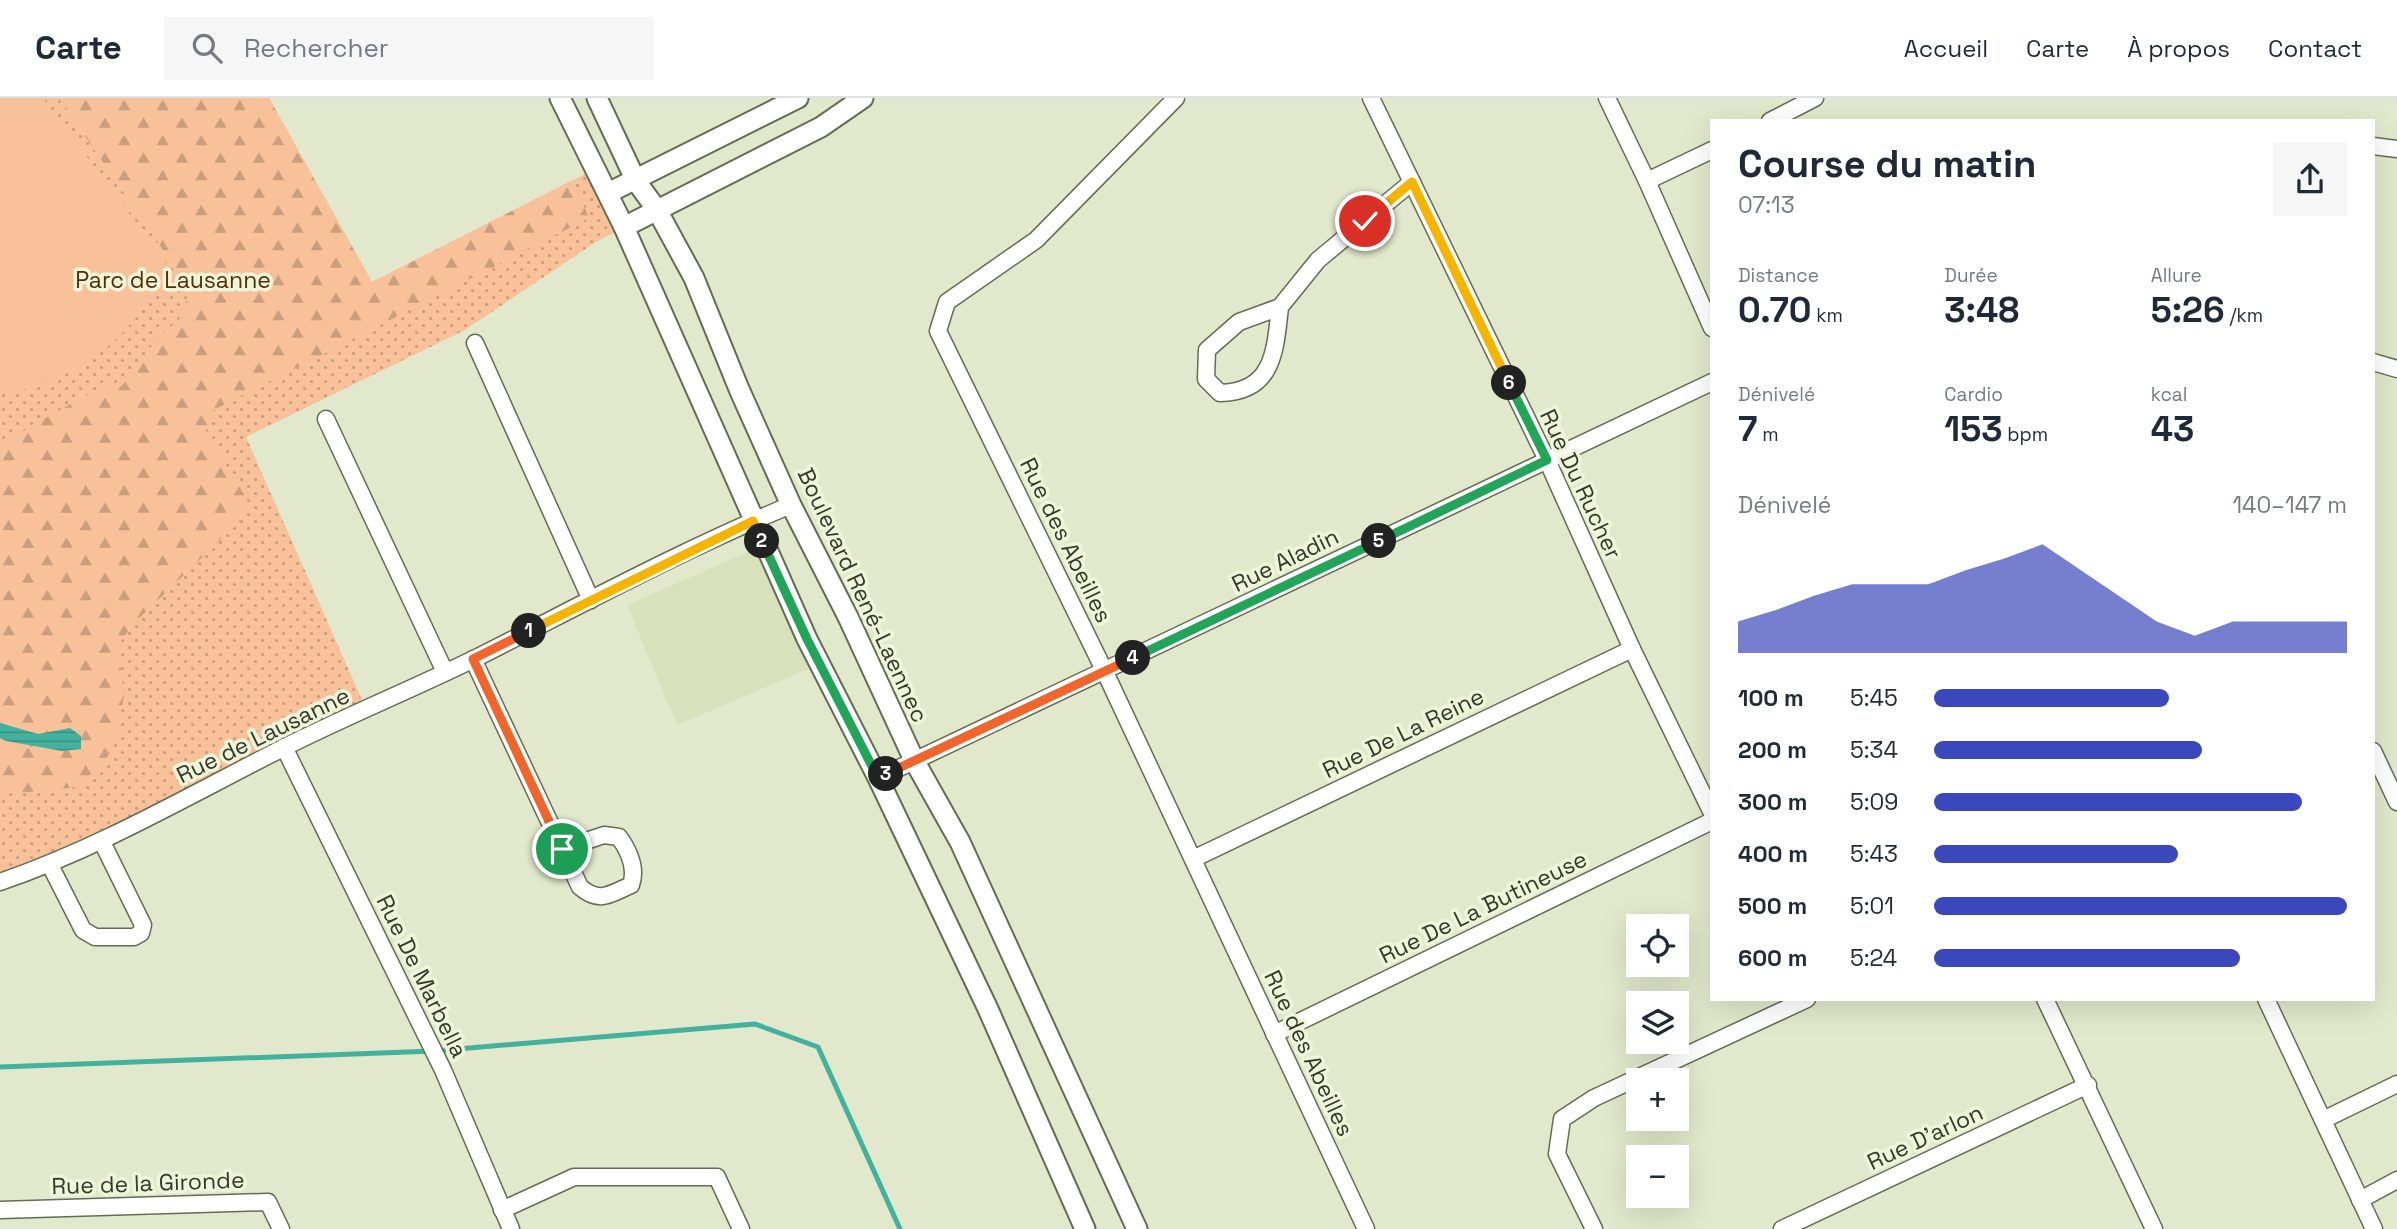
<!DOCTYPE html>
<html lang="fr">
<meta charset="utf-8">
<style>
body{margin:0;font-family:"Space Grotesk",sans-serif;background:#f6f6f7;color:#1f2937;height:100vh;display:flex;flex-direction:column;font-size:26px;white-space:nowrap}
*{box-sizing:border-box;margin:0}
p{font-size:23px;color:#747a83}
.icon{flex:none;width:38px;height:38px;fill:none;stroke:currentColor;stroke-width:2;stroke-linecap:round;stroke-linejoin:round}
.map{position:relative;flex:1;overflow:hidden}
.drawer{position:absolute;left:1710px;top:21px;width:665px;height:882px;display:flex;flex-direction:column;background:#fff;border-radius:0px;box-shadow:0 7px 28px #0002}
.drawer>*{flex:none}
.buttons{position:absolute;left:1626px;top:816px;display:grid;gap:14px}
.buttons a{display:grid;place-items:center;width:63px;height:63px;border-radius:0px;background:#fff;box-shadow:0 7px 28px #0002;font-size:35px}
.pin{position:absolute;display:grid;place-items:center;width:60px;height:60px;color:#fff;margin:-30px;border:4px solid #fff;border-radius:50%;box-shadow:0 2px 7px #0007}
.km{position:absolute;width:35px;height:35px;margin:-18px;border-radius:50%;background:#222;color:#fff;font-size:19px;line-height:35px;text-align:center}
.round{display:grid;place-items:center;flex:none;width:74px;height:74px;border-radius:0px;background:#f6f6f7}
.overview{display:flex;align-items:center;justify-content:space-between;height:119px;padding:0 28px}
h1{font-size:38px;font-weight:700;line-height:52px}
.metrics{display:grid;grid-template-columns:repeat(3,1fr);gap:10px;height:119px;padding:7px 28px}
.metrics div{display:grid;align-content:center}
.metrics b{font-size:35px;font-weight:700}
.metrics small{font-size:19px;font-weight:400}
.metrics p{font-size:19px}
.chart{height:196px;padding:14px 28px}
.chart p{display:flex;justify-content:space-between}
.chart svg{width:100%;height:126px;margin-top:7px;fill:#3b48bb;opacity:.7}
ul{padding:0 28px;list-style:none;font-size:23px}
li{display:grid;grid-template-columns:112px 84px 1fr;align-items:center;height:52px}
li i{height:18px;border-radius:9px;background:#3b48bb}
header{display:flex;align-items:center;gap:42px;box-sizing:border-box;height:98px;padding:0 35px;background:#fff;border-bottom:2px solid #e0e1e3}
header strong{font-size:33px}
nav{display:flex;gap:38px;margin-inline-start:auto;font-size:24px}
.search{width:490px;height:63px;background:#f6f6f7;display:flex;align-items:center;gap:18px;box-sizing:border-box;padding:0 24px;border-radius:0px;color:#747a83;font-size:26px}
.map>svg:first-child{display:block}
</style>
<header>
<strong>Carte</strong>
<div class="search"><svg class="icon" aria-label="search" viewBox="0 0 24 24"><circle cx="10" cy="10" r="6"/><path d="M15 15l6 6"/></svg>Rechercher</div>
<nav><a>Accueil</a><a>Carte</a><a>À propos</a><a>Contact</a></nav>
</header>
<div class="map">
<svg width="2397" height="1131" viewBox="0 0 2397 1131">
<defs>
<pattern id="grass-dots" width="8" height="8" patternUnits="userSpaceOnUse" patternTransform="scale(1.75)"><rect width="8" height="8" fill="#f8c199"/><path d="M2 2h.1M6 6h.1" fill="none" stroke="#ca9e7d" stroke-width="1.8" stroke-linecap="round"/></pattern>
<pattern id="forest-firs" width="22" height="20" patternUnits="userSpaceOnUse" patternTransform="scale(1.75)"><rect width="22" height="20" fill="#f8c199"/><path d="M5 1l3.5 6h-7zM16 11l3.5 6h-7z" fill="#ca9e7d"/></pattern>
<pattern id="water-rules" width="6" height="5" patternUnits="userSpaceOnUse" patternTransform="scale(1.75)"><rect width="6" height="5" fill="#42b29f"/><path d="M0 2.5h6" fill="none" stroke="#389282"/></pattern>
</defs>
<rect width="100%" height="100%" fill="#e1e8cb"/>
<polygon fill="#d8e1bc" points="764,447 819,566 677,627 627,507"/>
<polygon fill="url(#grass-dots)" points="0,0 269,0 372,184 595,71 624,129 596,144 465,232 246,339 366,611 0,784"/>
<path fill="url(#forest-firs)" d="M59,0H269L372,184L573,82L589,120L210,314L206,335L245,398L241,422L134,525L118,547L124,598L115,642L106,662L77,689L30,694H0V640C25,650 53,655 80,651L70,630L38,636L0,625V346L83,299L108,288H122L157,240L183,218L189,190Z"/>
<path fill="#f8c199" d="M0,0H43L174,176C157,192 149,204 135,221C103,261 50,290 0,296Z"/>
<polygon fill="url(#water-rules)" points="0,625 38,636 70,630 81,638 81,651 62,653 6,643 0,640"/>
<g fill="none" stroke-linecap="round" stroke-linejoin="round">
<polyline stroke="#42b29f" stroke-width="5" points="0,969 434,953 755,926 818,949 900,1131"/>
<defs>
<g id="minor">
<polyline points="1176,0 1036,142 947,204 938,233 1105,574 1366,1131"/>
<polyline points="1371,0 1547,362 1632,551 1712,715"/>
<polyline points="1607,0 1647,83 1712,230"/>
<polyline points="1770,23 1815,0"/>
<polyline points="2373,48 2397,51"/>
<polyline points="1647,83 1712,52"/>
<path d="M1280,209C1275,253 1274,294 1220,295L1206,281L1207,252L1239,224L1280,209L1318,162L1412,84"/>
<polyline points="475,245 591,502"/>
<polyline points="2373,264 2397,271"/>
<polyline points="326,321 445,574"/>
<path d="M473,561L580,789C600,806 610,796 631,787C637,770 629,753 619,739L604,737L562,751"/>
<polyline points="284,649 443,972 511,1131"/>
<polyline points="2373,653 2397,704"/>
<polyline points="878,680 1712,284"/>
<polyline points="1193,761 1632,551"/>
<polyline points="50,767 83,832 95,839 134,839 141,835 143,827 102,744"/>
<path d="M0,784C99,750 188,698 281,651C346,618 413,591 478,559C581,507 684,451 791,407"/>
<polyline points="2045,901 2154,1131"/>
<polyline points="2266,901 2374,1131"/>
<polyline points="1274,936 1712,723"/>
<polyline points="2323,1022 2397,986"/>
<polyline points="2360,1102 2397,1082"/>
<polyline points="0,1112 268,1104 281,1131"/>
<polyline points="502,1112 574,1079 717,1079 741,1131"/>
<polyline points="1594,1131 1557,1056 1562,1021 1594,1000 1807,901"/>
<polyline points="1782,1131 2088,987"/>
</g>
<g id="tertiary">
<polyline points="560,0 624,129 807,541 878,680 988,911 1085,1131"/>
<polyline points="597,0 636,83 657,112 694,180 739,291 791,407 848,519 915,664 960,744 1137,1131"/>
<polyline points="608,95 798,0"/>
<polyline points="624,129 821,29 863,0"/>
</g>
</defs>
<use href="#minor" stroke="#666c52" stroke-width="19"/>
<use href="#tertiary" stroke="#666c52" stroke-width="23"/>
<use href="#minor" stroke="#fff" stroke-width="16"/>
<use href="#tertiary" stroke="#fff" stroke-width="19"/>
</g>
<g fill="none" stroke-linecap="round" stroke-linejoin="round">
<defs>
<polyline id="split-1" points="529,533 473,561 562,751"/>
<polyline id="split-2" points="529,533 753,423 762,443"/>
<polyline id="split-3" points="762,443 807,541 878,680 886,676"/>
<polyline id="split-4" points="886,676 1133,560"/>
<polyline id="split-5" points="1133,560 1379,443"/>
<polyline id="split-6" points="1379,443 1547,362 1509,285"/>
<polyline id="split-7" points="1365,123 1412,84 1509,285"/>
</defs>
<use href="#split-1" stroke="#fff" stroke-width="14"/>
<use href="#split-2" stroke="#fff" stroke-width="14"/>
<use href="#split-3" stroke="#fff" stroke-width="14"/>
<use href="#split-4" stroke="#fff" stroke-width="14"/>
<use href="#split-5" stroke="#fff" stroke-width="14"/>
<use href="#split-6" stroke="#fff" stroke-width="14"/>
<use href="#split-7" stroke="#fff" stroke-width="14"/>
<use href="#split-1" stroke="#f0652b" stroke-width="9"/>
<use href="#split-2" stroke="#f5b400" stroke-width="9"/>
<use href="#split-3" stroke="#22a559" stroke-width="9"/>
<use href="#split-4" stroke="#f0652b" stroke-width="9"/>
<use href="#split-5" stroke="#22a559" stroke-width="9"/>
<use href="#split-6" stroke="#22a559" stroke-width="9"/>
<use href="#split-7" stroke="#f5b400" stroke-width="9"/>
</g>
<g text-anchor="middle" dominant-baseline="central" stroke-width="7" stroke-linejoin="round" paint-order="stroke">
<g font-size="23" fill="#582c04" stroke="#eef5d8">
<text x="173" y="182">Parc de Lausanne</text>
</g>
<g font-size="23" fill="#36382d" stroke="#eef5d8">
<text transform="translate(1581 386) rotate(65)">Rue Du Rucher</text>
<text transform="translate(1066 442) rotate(64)">Rue des Abeilles</text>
<text transform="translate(1285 462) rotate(-26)">Rue Aladin</text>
<text transform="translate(863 497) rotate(65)">Boulevard René-Laennec</text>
<text transform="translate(1403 635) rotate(-26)">Rue De La Reine</text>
<text transform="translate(263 637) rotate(-26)">Rue de Lausanne</text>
<text transform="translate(1483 809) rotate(-26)">Rue De La Butineuse</text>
<text transform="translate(422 878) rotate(64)">Rue De Marbella</text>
<text transform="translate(1309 955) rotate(65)">Rue des Abeilles</text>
<text transform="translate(1925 1039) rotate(-25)">Rue D'arlon</text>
<text transform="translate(148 1085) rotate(-2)">Rue de la Gironde</text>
</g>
</g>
</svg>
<div class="buttons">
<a><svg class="icon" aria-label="locate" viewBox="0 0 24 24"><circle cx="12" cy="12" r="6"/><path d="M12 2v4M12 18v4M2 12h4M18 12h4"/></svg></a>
<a><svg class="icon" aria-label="layers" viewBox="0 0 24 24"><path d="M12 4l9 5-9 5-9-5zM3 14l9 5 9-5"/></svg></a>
<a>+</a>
<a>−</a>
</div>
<div class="pin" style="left:562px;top:751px;background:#1e9e55"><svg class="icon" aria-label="arrive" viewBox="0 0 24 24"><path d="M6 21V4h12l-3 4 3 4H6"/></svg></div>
<div class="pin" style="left:1365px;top:123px;background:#d93025"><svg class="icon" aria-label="check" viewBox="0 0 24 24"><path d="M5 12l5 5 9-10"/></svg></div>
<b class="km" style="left:529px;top:533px">1</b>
<b class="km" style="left:762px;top:443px">2</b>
<b class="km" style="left:886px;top:676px">3</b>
<b class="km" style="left:1133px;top:560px">4</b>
<b class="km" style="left:1379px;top:443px">5</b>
<b class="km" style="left:1509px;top:285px">6</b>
<section class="drawer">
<div class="overview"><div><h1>Course du matin</h1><p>07:13</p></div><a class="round"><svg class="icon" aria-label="share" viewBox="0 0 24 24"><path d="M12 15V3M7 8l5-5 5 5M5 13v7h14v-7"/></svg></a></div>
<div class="metrics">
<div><p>Distance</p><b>0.70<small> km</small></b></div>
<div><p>Durée</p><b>3:48</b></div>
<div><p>Allure</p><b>5:26<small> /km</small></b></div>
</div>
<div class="metrics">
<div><p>Dénivelé</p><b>7<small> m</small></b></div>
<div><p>Cardio</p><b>153<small> bpm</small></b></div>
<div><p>kcal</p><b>43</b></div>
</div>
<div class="chart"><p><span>Dénivelé</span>140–147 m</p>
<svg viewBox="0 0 160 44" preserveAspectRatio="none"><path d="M0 44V33L10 29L20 24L30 20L40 20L50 20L60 15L70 11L80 6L90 15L100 24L110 33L120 38L130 33L140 33L150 33L160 33V44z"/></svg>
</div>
<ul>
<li><b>100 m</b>5:45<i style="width:57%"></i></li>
<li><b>200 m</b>5:34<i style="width:65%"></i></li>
<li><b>300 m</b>5:09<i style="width:89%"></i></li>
<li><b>400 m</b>5:43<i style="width:59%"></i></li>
<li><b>500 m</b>5:01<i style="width:100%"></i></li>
<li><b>600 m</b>5:24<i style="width:74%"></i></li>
</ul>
</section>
</div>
